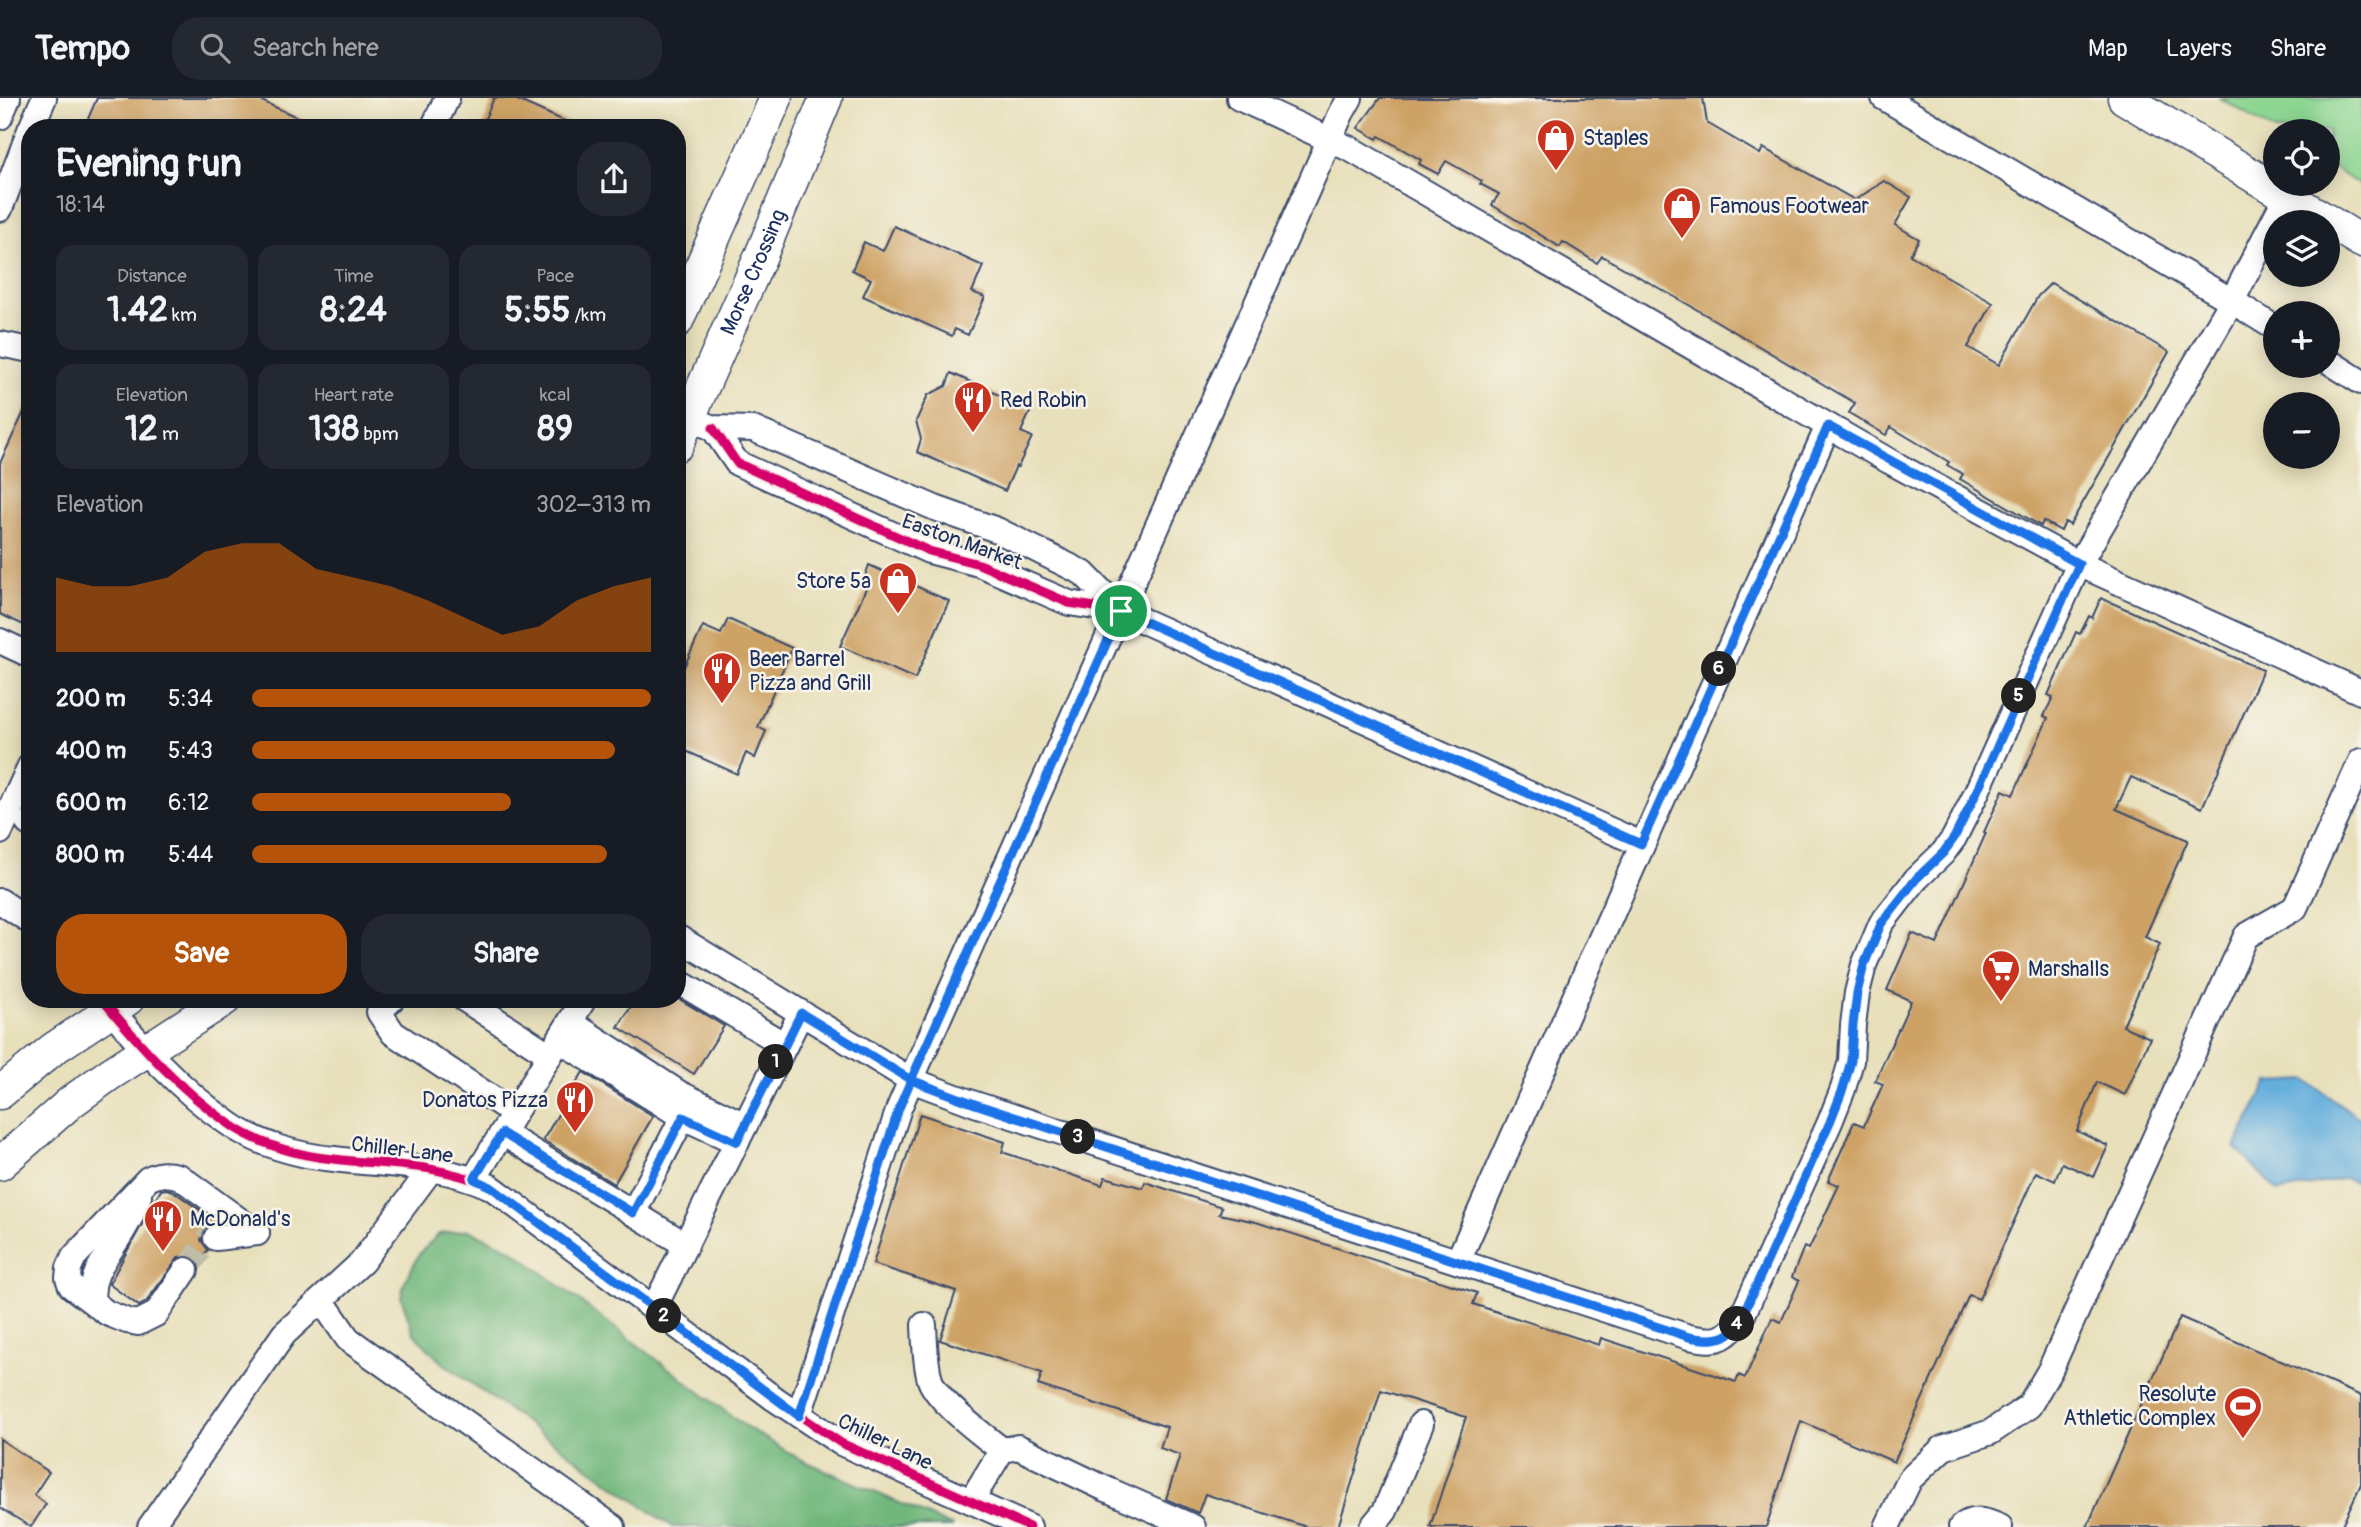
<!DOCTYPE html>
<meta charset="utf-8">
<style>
body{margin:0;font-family:Pangolin,sans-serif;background:#242831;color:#f1f3f6;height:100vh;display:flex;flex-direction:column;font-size:26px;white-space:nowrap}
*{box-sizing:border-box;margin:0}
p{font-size:23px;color:#9ea1a6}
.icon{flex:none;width:38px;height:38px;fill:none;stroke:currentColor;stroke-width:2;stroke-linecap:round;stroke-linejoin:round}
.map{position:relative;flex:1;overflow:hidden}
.sheet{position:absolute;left:21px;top:21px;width:665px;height:889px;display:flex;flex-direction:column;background:#171b24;border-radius:28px;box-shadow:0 4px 18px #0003}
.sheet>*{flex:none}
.buttons{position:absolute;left:2263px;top:21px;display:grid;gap:14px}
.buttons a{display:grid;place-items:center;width:77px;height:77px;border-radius:50%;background:#171b24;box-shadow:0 4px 18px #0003;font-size:35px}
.pin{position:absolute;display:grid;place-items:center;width:60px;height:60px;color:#fff;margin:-30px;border:4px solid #fff;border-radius:50%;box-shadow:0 2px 7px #0007}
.km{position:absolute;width:35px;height:35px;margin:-18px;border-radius:50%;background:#222;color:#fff;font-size:19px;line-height:35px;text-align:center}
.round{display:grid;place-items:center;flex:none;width:74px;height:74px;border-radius:28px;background:#242831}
.headline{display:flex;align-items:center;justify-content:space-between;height:119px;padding:0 35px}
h1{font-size:38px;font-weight:800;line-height:52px}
.metrics{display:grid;grid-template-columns:repeat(3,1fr);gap:10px;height:119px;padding:7px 35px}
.metrics div{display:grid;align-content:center;border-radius:18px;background:#242831;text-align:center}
.metrics b{font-size:35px;font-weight:800}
.metrics small{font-size:19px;font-weight:400}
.metrics p{font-size:19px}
.chart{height:196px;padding:14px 35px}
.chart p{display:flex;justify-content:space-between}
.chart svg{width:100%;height:126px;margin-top:7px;fill:#b45309;opacity:.7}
.primary-button{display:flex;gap:14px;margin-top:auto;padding:14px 35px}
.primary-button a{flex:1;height:80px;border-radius:28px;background:#b45309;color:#fff;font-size:28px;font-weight:800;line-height:80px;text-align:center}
.primary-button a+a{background:#242831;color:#f1f3f6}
ul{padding:0 35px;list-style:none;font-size:23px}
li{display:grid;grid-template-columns:112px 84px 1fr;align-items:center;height:52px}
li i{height:18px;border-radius:9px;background:#b45309}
header{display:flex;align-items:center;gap:42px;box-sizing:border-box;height:98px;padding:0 35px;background:#171b24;border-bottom:2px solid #363941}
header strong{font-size:33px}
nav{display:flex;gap:38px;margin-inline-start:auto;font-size:24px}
.search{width:490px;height:63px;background:#242831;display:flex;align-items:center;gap:18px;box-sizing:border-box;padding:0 24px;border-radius:28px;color:#9ea1a6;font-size:26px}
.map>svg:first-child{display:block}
</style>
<header>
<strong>Tempo</strong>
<div class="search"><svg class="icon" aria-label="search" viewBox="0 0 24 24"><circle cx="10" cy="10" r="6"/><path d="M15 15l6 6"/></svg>Search here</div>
<nav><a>Map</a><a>Layers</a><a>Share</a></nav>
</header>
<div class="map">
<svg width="2361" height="1429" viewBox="0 0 2361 1429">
<rect width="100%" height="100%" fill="#f7f3e8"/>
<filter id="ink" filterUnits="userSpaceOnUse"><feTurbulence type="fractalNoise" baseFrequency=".0143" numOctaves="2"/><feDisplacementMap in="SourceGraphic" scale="14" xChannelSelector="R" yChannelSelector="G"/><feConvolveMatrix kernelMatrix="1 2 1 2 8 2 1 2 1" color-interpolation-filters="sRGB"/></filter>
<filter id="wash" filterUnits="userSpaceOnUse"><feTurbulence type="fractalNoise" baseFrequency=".00686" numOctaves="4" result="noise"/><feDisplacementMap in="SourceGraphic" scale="28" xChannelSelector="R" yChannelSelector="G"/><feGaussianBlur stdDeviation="1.57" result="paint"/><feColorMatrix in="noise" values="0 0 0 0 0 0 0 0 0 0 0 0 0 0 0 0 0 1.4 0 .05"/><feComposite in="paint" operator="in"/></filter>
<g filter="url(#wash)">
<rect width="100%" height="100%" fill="#e8e0bb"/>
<polygon fill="#8cd691" stroke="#548278" stroke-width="2" points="2220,0 2361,0 2361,88 2328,66 2328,33 2275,33"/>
<polygon fill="#71b77b" stroke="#46736c" stroke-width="2" points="468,1132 511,1151 742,1326 798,1360 953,1429 672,1429 440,1263 414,1236 401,1199 404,1186 419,1156 439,1136"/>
<polygon fill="#65afdd" stroke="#406f9e" stroke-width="2" points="2306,982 2361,1021 2361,1086 2346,1080 2278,1094 2235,1049 2268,984"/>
<g id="blocks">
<g fill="#cea265">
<polygon points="97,0 255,0 321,30 84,30"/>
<polygon points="494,0 513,0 580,30 481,30"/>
<polygon points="1380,0 1703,0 1707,25 1760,56 1763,50 1855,102 1884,83 1911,99 1895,127 1919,141 1910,157 1993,205 1968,249 1999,267 2038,198 2051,185 2169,254 2070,427 2065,424 2061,433 2043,423 2041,428 1960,381 1963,376 1947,367 1949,364 1891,329 1886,337 1849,315 1855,305 1689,207 1602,158 1597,165 1563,144 1560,149 1492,107 1499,96 1480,86 1482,83 1446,63 1438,76 1419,66 1421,62 1379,38 1377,41 1358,30"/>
<polygon points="894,128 983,168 972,194 985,199 968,237 955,231 952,238 863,198 871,181 852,172 864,144 883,153"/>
<polygon points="951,275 1031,312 1021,334 1032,339 1018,369 1016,368 1005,393 917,354 921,341 916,323 928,297 946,288"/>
<polygon points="30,301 30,530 0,516 0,365"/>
<polygon points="869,467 949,503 915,581 840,548 868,486 863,484"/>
<polygon points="2101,500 2263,572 2202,710 2131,679 2116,711 2188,742 2145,839 2160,846 2123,928 2150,940 2125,997 2097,984 2077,1033 2108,1048 2094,1079 2062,1065 2055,1083 2036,1074 1979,1201 1969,1197 1894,1364 1801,1323 1766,1429 1430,1429 1466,1319 1381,1292 1338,1429 1307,1429 1205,1396 1198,1415 1166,1401 1180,1357 1160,1350 1167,1329 1038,1287 1042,1275 940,1242 956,1193 873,1166 920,1016 1005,1044 1002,1054 1102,1087 1105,1079 1143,1090 1145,1084 1222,1109 1219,1116 1256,1124 1477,1195 1473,1206 1599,1247 1601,1240 1736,1284 1739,1277 1745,1280 1772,1220 1781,1224 1799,1183 1792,1179 1804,1149 1809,1151 1839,1087 1828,1083 1854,1024 1864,1028 1883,986 1875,983 1911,903 1887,892 1912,835 1937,846 1986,735 1984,734 2003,692 2013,697 2048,620 2044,618 2053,599 2048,597 2076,534 2080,536 2089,518 2092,520"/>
<polygon points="728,521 792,550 758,629 766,633 755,660 746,655 737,676 677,649 677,584 703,528 721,536"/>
<polygon points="636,901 679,901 724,928 694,976 618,929"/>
<polygon points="583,974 653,1018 614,1086 543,1042"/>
<polygon points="166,1091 173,1093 218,1125 208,1128 203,1134 201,1142 208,1152 198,1164 188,1157 179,1159 146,1204 139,1208 109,1186 161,1092"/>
<polygon points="2180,1219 2361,1298 2361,1386 2341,1429 2087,1429"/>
<polygon points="0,1341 49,1374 34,1397 46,1406 31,1429 0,1410"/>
</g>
</g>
</g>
<g filter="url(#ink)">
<use href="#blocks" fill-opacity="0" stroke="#3a4a6c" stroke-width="2"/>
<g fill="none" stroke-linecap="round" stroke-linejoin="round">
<polyline stroke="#bfbda8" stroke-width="24" stroke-dasharray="24 12" stroke-linecap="butt" points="186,1172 207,1142 216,1140"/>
<defs>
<g id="minor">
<polyline points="1239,0 1352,52 1889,363 2079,466 2361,594"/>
<polyline points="1884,0 2232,203 2275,230"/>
<polyline points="0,19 8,0"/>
<polyline points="31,30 44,0"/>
<polyline points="433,30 447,0"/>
<polyline points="0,111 30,32"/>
<polyline points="0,246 30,252"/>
<polyline points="2328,263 2361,284"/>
<polyline points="703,326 713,330 753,331 935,410 997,432 1083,475 1121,513"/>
<polyline points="713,330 737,365 929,453 979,466 1069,505 1121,513 1641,746"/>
<polyline points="0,543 30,557"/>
<polyline points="28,725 30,724"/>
<polyline points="0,734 30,668"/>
<polyline points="0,803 30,823"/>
<path d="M677,839L911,982L975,1006L1689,1239C1715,1244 1723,1244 1740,1223L1830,1024L1843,991L1851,963L1853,927L1857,895L1864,867L1881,826L1916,781L1943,755L1954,740L1975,698L2079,466L2232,203L2287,97"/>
<polyline points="677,883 785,947"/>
<path d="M102,901C139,946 180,992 228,1025C257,1046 299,1058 334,1061C390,1068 438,1065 491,1089L772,1299L841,1345L1029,1429"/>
<polyline points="392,901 379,914 393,935 514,1015"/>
<polyline points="464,901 550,957"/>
<polyline points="570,924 679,995 745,1027"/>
<polyline points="559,942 683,1019 737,1044"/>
<polyline points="502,1035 686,1147"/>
<polyline points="474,1081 584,901"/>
<polyline points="633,1115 683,1019"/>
<polyline points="216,1140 257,1135"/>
<polyline points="1458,1163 1828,328"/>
<path d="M186,1172L156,1216L138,1225L127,1223L107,1215L71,1188L68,1180L69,1170L74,1159L148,1081C160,1075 167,1075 180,1079L257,1135"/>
<polyline points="322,1203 348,1241 613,1429"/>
<path d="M93,1204C88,1174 112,1154 125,1129C131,1120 135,1109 139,1098"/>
<polyline points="654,1210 801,915"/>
<path d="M924,1227C925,1246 925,1264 930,1282C938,1304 983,1337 1002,1352"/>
<polyline points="799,1317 899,1010 911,982 1341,16 1350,0"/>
<polyline points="971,1403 1002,1352 1018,1349 1106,1391 1193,1429"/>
<polyline points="150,1429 284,1236 362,1164 432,1070"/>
<polyline points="1372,1429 1385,1413 1421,1326"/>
<polyline points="1887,1429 1910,1381 1943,1350 1991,1334 2029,1308 2050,1272 2246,838 2295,810 2361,663"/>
<path d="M1961,1429C1973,1418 1987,1423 2000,1429"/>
</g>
<g id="major">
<polyline points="2124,0 2361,143"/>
<polyline points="677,223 776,0"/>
<path id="s1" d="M677,347L759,162L826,0"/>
<polyline points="0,995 53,951 128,901"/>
<polyline points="0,1066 71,1004 110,976 225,901"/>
</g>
</defs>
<use href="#minor" stroke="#3a4a6c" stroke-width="28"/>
<use href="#major" stroke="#3a4a6c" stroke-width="35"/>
<use href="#minor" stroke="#fff" stroke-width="24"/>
<use href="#major" stroke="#fff" stroke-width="32"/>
<defs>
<g id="cycleway">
<polyline points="713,330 737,365 929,453 979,466 1069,505 1121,513 1641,746"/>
<path d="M102,901C139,946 180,992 228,1025C257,1046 299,1058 334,1061C390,1068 438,1065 491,1089L772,1299L841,1345L1029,1429"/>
</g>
</defs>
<use href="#cycleway" stroke="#f7f3e8" stroke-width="13"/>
<use href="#cycleway" stroke="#d6006c" stroke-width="9"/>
</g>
</g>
<g fill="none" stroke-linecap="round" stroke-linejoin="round" filter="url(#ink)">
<defs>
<path id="route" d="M1121,513L911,982L801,915L737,1044L683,1019L633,1115L502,1035L474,1081L491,1089L799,1318L899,1010L911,982L975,1006L1689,1239C1731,1247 1735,1234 1751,1199L1830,1024L1843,991L1851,963L1853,927L1857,895L1864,867L1881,826L1916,781L1943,755L1954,740L1975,698L2079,466L1828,328L1641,746L1121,513"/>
</defs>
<use href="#route" stroke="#fff" stroke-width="14"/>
<use href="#route" stroke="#1a73e8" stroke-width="9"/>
</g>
<defs>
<symbol id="shop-pin" viewBox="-11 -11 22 30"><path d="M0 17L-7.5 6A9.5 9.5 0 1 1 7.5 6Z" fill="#c8321e" stroke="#f7f3e8"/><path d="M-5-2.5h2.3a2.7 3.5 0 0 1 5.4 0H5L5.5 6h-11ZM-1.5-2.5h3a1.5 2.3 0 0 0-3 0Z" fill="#fff"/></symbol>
<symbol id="restaurant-pin" viewBox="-11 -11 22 30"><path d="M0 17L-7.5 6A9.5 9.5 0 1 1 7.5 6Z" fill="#c8321e" stroke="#f7f3e8"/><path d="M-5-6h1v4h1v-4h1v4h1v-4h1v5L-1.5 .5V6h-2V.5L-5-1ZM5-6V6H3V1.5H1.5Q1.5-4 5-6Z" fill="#fff"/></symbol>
<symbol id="supermarket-pin" viewBox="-11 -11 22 30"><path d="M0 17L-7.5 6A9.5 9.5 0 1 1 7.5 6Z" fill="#c8321e" stroke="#f7f3e8"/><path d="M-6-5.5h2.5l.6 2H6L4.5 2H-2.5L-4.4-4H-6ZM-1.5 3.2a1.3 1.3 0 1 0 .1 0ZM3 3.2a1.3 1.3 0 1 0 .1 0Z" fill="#fff"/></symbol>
<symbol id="stadium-pin" viewBox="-11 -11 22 30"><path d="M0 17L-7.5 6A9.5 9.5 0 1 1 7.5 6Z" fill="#c8321e" stroke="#f7f3e8"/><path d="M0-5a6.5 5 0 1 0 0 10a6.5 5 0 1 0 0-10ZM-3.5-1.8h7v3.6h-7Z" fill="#fff"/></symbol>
</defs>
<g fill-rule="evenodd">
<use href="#shop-pin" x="1534" y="18" width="44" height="60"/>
<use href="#shop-pin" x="1660" y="86" width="44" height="60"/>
<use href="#restaurant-pin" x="951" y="280" width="44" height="60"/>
<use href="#shop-pin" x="876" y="461" width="44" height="60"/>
<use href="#restaurant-pin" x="700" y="551" width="44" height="60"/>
<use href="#supermarket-pin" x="1979" y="849" width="44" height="60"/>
<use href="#restaurant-pin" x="553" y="980" width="44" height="60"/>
<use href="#restaurant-pin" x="141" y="1099" width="44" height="60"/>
<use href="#stadium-pin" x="2221" y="1286" width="44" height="60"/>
</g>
<g text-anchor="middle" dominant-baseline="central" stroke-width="5" stroke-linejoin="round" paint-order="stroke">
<g font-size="21" fill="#1b2f5e" stroke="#f7f3e8" text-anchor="start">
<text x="1583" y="40">Staples</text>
<text x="1709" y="108">Famous Footwear</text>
<text x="1000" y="302">Red Robin</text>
<text x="871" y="483" text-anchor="end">Store 5a</text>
<text x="749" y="561">Beer Barrel<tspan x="749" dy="24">Pizza and Grill</tspan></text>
<text x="2028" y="871">Marshalls</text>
<text x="548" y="1002" text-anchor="end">Donatos Pizza</text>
<text x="190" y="1121">McDonald's</text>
<text x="2216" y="1296" text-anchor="end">Resolute<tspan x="2216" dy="24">Athletic Complex</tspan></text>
</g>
<g font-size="21" fill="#1b2f5e" stroke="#f7f3e8">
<text stroke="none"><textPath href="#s1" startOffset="189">Morse Crossing</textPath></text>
<text transform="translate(962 444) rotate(20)">Easton Market</text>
<text transform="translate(402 1052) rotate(7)">Chiller Lane</text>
<text transform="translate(885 1344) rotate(26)">Chiller Lane</text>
</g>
</g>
</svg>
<div class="buttons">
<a><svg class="icon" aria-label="locate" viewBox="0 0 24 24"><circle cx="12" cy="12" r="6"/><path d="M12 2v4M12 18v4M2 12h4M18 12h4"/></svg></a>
<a><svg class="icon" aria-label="layers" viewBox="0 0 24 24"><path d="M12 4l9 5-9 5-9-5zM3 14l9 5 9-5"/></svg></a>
<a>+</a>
<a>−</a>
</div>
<div class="pin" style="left:1121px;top:513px;background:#1e9e55"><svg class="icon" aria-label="arrive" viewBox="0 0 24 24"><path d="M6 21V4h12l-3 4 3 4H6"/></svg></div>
<b class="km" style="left:776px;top:964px">1</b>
<b class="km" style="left:664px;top:1218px">2</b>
<b class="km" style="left:1078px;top:1039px">3</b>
<b class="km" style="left:1737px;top:1226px">4</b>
<b class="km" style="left:2019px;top:598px">5</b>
<b class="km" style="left:1719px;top:571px">6</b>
<section class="sheet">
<div class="headline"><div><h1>Evening run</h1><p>18:14</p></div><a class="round"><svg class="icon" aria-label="share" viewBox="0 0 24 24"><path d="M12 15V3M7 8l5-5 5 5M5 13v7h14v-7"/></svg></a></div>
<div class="metrics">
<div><p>Distance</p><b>1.42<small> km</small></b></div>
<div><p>Time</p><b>8:24</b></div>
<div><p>Pace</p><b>5:55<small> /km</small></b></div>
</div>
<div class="metrics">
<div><p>Elevation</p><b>12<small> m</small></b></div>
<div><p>Heart rate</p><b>138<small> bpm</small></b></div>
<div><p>kcal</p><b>89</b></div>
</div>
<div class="chart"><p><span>Elevation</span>302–313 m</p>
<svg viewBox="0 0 160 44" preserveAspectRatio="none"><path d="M0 44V18L10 21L20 21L30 18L40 9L50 6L60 6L70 15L80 18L90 21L100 26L110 32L120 38L130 35L140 26L150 21L160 18V44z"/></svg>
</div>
<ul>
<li><b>200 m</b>5:34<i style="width:100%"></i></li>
<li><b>400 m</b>5:43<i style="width:91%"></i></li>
<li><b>600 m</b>6:12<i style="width:65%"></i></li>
<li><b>800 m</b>5:44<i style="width:89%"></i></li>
</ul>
<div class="primary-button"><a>Save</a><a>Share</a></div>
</section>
</div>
